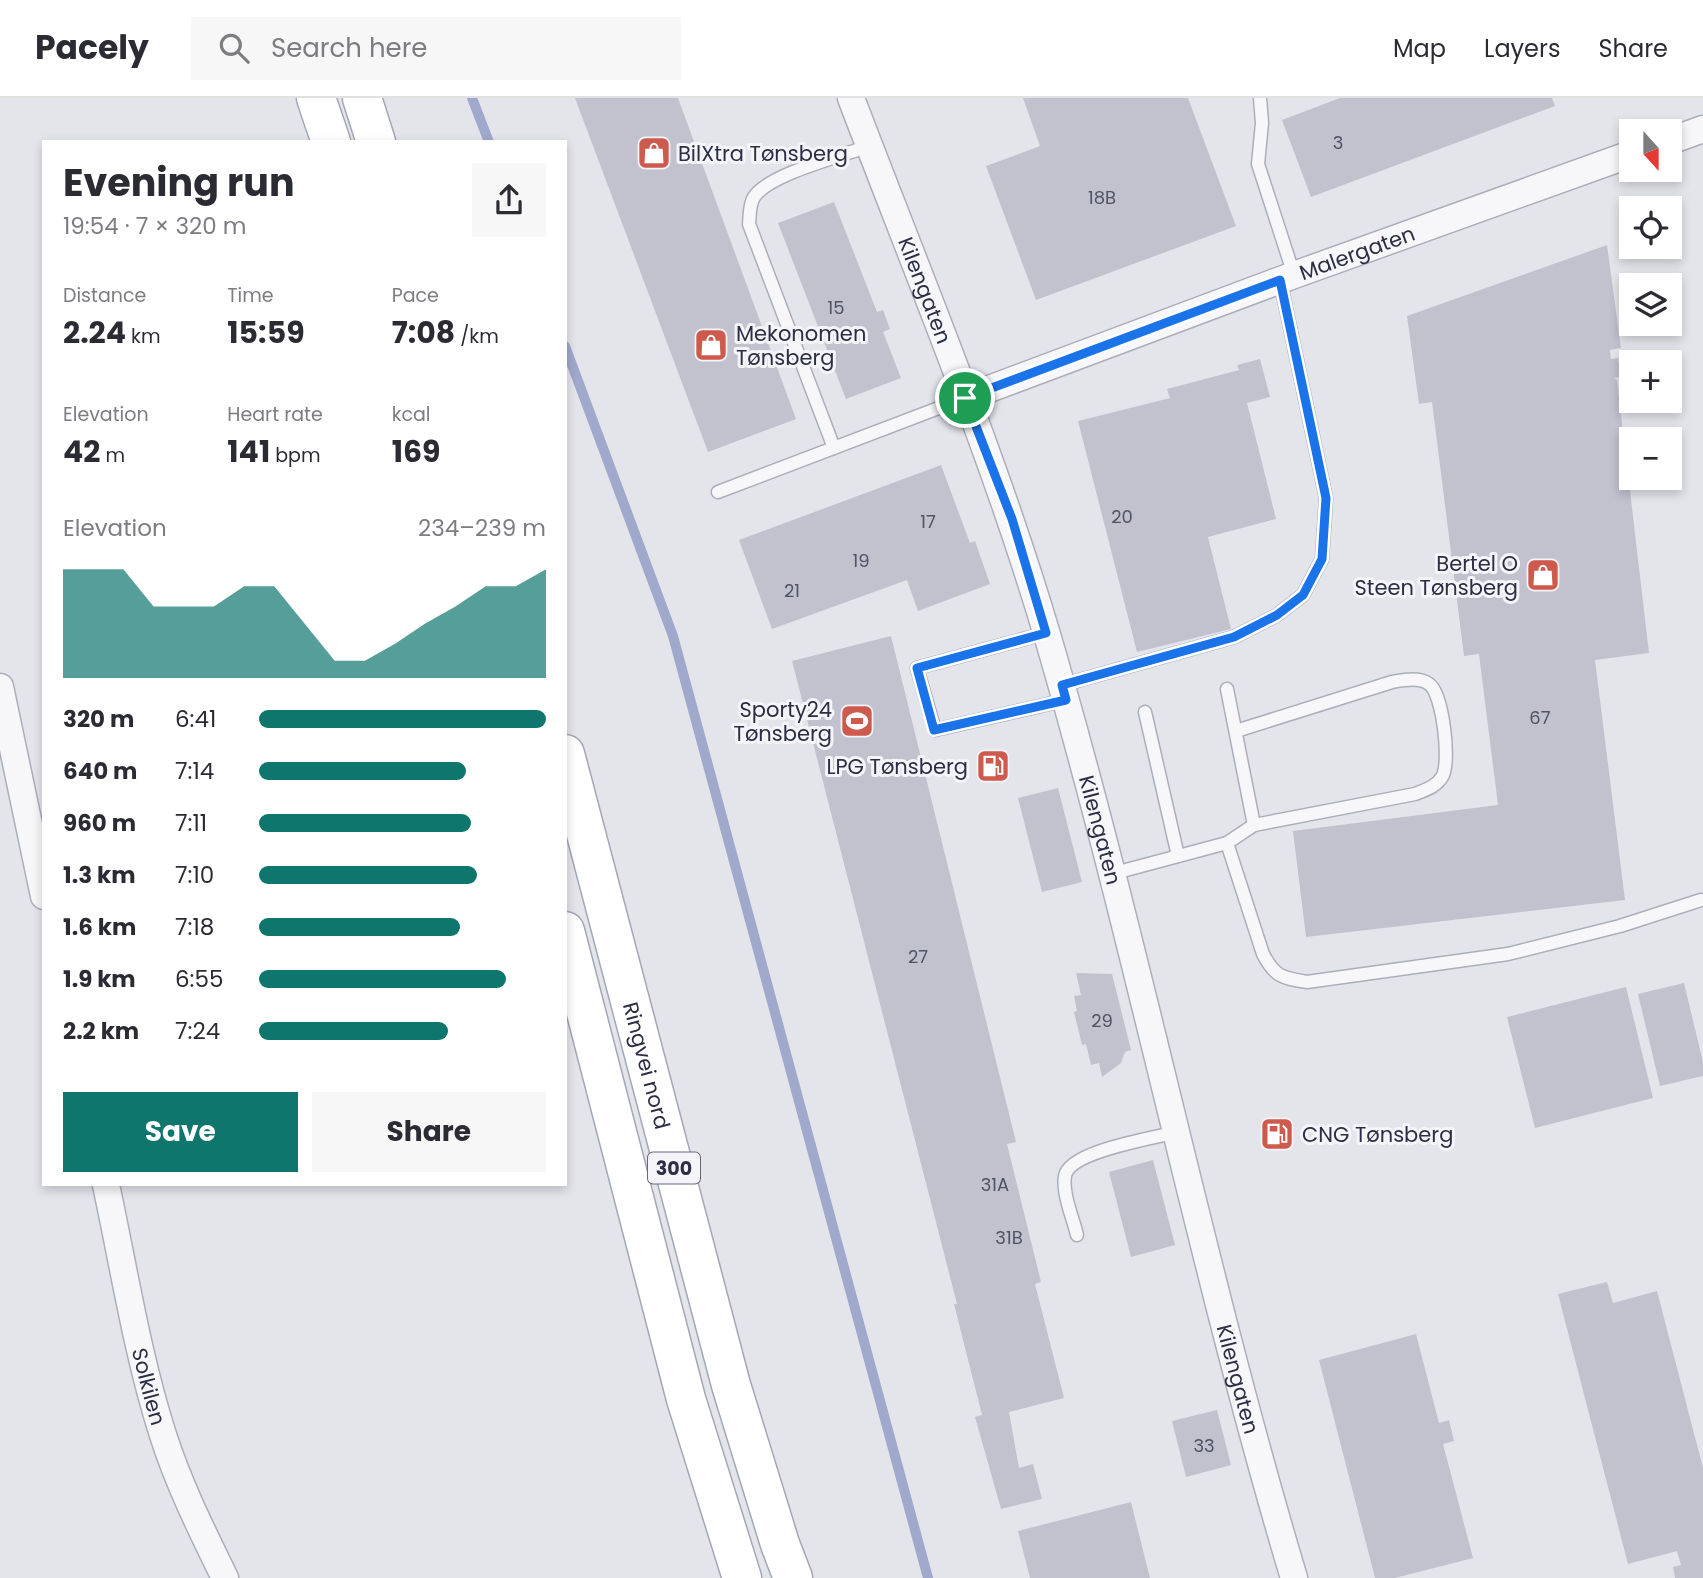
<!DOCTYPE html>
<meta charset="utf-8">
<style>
body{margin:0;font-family:Poppins,sans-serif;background:#f7f7f7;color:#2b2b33;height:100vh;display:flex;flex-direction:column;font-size:26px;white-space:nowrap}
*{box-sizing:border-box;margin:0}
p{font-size:23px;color:#7c7c81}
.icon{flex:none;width:38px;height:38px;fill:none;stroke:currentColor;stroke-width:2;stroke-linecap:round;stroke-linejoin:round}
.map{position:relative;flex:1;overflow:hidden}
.sheet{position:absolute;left:42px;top:42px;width:525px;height:1046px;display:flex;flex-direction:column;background:#fff;border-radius:0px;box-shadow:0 4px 10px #0003}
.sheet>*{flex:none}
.needle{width:46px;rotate:159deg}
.buttons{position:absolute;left:1619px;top:21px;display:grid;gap:14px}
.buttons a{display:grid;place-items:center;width:63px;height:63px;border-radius:0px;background:#fff;box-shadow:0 4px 10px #0003;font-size:35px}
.pin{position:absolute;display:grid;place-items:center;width:60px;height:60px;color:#fff;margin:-30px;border:4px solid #fff;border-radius:50%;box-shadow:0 2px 7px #0007}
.round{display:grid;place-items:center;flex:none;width:74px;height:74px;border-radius:0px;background:#f7f7f7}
.headline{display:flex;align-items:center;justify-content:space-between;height:119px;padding:0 21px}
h1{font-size:38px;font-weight:700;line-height:52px}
.figures{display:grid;grid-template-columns:repeat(3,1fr);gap:10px;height:119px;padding:7px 21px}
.figures div{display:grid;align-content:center}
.figures b{font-size:30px;font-weight:700}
.figures small{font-size:19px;font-weight:400}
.figures p{font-size:19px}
.chart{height:196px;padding:14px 21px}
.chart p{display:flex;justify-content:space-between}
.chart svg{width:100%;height:126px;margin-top:7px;fill:#0f766e;opacity:.7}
.primary-button{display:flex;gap:14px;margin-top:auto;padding:14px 21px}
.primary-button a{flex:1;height:80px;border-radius:0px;background:#0f766e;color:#fff;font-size:28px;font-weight:700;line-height:80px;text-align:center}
.primary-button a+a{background:#f7f7f7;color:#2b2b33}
ul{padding:0 21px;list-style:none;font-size:23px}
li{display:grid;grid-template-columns:112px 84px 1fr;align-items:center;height:52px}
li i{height:18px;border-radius:9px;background:#0f766e}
header{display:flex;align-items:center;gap:42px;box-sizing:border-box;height:98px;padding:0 35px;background:#fff;border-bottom:2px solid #e1e1e2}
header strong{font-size:33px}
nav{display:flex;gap:38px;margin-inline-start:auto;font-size:24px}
.search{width:490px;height:63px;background:#f7f7f7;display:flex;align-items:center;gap:18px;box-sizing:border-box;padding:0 24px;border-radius:0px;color:#7c7c81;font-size:26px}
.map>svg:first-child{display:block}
</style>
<header>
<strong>Pacely</strong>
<div class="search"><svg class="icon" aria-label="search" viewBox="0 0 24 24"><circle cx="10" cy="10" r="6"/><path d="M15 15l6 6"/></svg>Search here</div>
<nav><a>Map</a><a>Layers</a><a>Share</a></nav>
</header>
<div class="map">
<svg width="1703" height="1480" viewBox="0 0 1703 1480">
<rect width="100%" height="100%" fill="#e4e5eb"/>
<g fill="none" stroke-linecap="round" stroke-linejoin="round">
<g stroke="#a0a9cb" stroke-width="10">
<polyline points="472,0 489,44"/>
<polyline points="565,248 673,538 928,1480"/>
</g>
</g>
<g fill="#c1c2ce">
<polygon points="575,0 678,0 796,321 708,354"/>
<polygon points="1023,0 1188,0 1236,128 1036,202 986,68 1040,48"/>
<polygon points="1340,0 1552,0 1555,8 1311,99 1282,22"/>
<polygon points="834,104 877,214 883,212 890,231 883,234 901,280 846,301 778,125"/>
<polygon points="1607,147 1621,250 1610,252 1611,261 1618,260 1621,279 1614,280 1617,282 1649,555 1595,562 1625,802 1306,839 1293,733 1498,707 1479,556 1464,558 1432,304 1419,306 1407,218"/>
<polygon points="1260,261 1270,299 1247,305 1276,421 1208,439 1231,531 1137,554 1078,323 1170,300 1167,291 1239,272 1237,267"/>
<polygon points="941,367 970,445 975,443 990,486 918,513 907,482 772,531 739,442"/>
<polygon points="891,538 1016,1044 1007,1046 1041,1184 1035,1186 1064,1300 1009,1314 1019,1370 1033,1366 1042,1401 1001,1411 975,1319 982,1317 954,1206 957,1206 792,563"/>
<polygon points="1058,690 1082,784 1042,794 1018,700"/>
<polygon points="1076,875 1112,876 1131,952 1125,954 1121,965 1102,979 1099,965 1091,967 1086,946 1082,947 1074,914 1077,913 1074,898 1081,897"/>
<polygon points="1684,885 1703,964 1703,978 1660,988 1638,896"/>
<polygon points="1626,889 1653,1000 1535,1030 1507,919"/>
<polygon points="1153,1062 1175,1147 1131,1159 1109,1074"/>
<polygon points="1607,1184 1613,1205 1657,1193 1703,1370 1703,1480 1675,1480 1673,1469 1681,1467 1677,1453 1628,1466 1558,1196"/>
<polygon points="1416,1236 1439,1325 1449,1322 1454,1343 1443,1346 1473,1460 1395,1480 1375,1480 1319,1262"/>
<polygon points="1217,1312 1231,1367 1186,1379 1172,1323"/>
<polygon points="1131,1404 1150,1480 1030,1480 1018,1433"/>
</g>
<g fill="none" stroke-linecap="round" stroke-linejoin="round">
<defs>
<g id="lane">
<polyline points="1260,0 1262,25 1258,66 1294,177"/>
<path d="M834,350L749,126C750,117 749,107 754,99C769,76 842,58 869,48"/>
<polyline points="718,394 965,300"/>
<polyline points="1046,535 917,570 935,632 1066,602"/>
<polyline points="1062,587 1234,539 1277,517 1303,497 1322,461 1326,400 1280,182"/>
<polyline points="1227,591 1254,727"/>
<polyline points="1145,614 1178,758"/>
<path d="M1227,745L1263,856C1275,879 1282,880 1307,884L1508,856L1620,828L1701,802"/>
<path d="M1111,776L1227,745L1254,727L1415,696C1425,692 1436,689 1442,679C1451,666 1443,595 1429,586C1419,579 1404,582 1392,584L1236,633"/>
<path d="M1077,1137C1073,1120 1062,1095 1065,1078C1069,1053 1154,1040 1177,1034"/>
</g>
<g id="street">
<path id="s1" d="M851,0C919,179 994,357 1048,540C1139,851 1201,1170 1294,1480"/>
<polyline points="1670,43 1703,31"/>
<path id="s2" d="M965,300L1294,177L1631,56"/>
<polyline points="0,589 44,798"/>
<path id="s3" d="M106,1087C124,1170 137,1256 163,1337C179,1387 202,1433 225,1480"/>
</g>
<g id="primary">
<polyline points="316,0 331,44"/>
<polyline points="362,0 376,44"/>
<path id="s4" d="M565,656L731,1287L780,1446L793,1480"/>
<polyline points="565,833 686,1301 742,1480"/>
</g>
</defs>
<use href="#lane" stroke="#acaeb9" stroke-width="15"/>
<use href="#street" stroke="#acaeb9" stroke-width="29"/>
<use href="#primary" stroke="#a3a6b7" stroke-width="41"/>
<use href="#lane" stroke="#f7f7fa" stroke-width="12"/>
<use href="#street" stroke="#f7f7fa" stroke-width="26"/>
<use href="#primary" stroke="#fff" stroke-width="38"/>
</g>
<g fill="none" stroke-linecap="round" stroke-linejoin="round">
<defs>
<polygon id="route" points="1280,182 1326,400 1322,461 1303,497 1277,517 1234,539 1062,587 1066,602 934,632 917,570 1046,535 1012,421 965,300"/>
</defs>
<use href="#route" stroke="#fff" stroke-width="14"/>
<use href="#route" stroke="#1a73e8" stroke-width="9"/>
</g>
<defs>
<symbol id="shop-square" viewBox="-11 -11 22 22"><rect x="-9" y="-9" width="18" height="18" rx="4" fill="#cd5a4c" stroke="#f4f4f9"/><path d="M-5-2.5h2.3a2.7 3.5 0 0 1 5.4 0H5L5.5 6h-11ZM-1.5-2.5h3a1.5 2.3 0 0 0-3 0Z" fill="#fff"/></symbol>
<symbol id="stadium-square" viewBox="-11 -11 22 22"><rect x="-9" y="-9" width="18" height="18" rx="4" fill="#cd5a4c" stroke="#f4f4f9"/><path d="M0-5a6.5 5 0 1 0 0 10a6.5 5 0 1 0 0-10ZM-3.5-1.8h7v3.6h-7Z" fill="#fff"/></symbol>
<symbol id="fuel-square" viewBox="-11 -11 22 22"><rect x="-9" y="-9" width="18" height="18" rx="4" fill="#cd5a4c" stroke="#f4f4f9"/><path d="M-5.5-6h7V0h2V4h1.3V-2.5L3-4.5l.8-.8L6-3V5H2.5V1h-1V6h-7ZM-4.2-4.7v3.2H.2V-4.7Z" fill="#fff"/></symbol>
</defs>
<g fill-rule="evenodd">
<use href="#shop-square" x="635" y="36" width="38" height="38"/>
<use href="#shop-square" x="692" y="228" width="38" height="38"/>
<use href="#shop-square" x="1524" y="458" width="38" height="38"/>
<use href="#stadium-square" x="838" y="604" width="38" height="38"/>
<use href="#fuel-square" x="974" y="649" width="38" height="38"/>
<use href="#fuel-square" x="1258" y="1017" width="38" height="38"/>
</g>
<g text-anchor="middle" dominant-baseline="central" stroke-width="6" stroke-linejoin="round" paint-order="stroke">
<g font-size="18" fill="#505366">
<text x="1338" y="44">3</text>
<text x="1102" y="99">18B</text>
<text x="836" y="209">15</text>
<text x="1122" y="418">20</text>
<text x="928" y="423">17</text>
<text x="861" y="462">19</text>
<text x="792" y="492">21</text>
<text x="1540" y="619">67</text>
<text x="918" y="858">27</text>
<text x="1102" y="922">29</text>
<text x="995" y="1086">31A</text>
<text x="1009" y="1139">31B</text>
<text x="1204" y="1347">33</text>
</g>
<rect fill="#f4f4f9" stroke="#67697a" stroke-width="2" x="648" y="1054.5" width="52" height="31" rx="5"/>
<g font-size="19" font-weight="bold" fill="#2b2e44">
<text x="674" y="1070">300</text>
</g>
<g font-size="21" fill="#2b2e44" stroke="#f4f4f9" text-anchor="start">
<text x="678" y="55">BilXtra Tønsberg</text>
<text x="736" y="235">Mekonomen<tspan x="736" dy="24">Tønsberg</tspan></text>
<text x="1518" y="465" text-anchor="end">Bertel O<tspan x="1518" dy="24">Steen Tønsberg</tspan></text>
<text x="832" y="611" text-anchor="end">Sporty24<tspan x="832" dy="24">Tønsberg</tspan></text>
<text x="968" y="668" text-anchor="end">LPG Tønsberg</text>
<text x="1302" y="1036">CNG Tønsberg</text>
</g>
<g font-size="21" fill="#2b2e44" stroke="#f4f4f9">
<text stroke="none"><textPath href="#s2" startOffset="418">Malergaten</textPath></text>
<text stroke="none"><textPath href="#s1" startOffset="206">Kilengaten</textPath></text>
<text stroke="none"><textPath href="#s1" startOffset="774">Kilengaten</textPath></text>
<text stroke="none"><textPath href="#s4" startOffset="322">Ringvei nord</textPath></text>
<text stroke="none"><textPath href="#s1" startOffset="1340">Kilengaten</textPath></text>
<text stroke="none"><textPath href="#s3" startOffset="206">Solkilen</textPath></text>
</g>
</g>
</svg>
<div class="buttons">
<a><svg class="needle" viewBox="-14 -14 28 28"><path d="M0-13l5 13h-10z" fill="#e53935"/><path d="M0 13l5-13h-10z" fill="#7c7c81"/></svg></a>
<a><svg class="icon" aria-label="locate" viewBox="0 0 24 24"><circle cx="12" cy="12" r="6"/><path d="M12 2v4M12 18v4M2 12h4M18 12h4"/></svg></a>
<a><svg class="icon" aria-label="layers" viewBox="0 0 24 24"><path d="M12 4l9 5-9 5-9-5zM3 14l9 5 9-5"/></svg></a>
<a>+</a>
<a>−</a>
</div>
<div class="pin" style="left:965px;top:300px;background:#1e9e55"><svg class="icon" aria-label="arrive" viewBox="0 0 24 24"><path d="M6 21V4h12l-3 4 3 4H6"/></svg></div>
<section class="sheet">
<div class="headline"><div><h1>Evening run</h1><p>19:54 · 7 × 320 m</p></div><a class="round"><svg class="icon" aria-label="share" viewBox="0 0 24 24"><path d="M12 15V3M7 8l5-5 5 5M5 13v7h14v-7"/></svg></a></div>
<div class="figures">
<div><p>Distance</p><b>2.24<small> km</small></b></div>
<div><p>Time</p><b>15:59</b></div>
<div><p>Pace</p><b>7:08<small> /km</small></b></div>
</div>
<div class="figures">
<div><p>Elevation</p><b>42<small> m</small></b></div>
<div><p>Heart rate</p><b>141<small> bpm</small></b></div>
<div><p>kcal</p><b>169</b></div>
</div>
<div class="chart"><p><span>Elevation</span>234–239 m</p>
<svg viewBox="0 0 160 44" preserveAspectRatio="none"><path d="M0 44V6L10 6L20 6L30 19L40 19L50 19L60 12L70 12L80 25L90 38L100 38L110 32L120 25L130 19L140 12L150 12L160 6V44z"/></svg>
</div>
<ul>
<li><b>320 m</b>6:41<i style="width:100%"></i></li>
<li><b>640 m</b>7:14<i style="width:72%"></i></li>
<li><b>960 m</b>7:11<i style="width:74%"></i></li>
<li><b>1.3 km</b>7:10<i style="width:76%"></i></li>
<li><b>1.6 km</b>7:18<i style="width:70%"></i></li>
<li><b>1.9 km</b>6:55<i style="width:86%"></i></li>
<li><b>2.2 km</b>7:24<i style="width:66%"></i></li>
</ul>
<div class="primary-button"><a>Save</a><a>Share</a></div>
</section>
</div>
